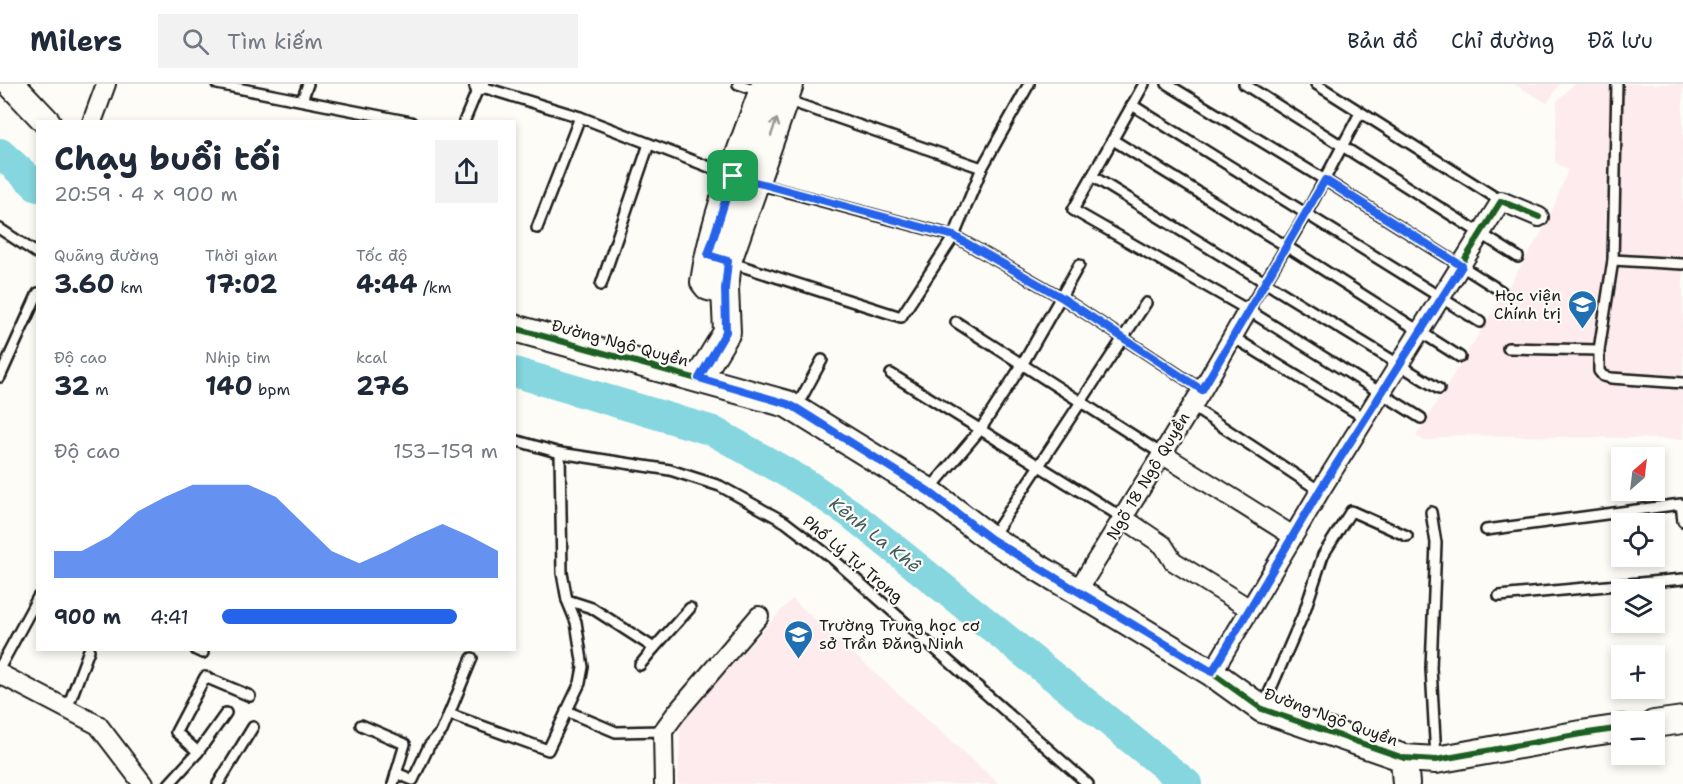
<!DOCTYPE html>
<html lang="vi">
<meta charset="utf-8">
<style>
body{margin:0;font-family:"Shantell Sans",sans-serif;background:#f2f2f3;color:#1f2937;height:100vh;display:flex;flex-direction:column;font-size:22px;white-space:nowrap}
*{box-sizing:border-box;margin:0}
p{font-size:20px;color:#747a83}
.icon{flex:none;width:33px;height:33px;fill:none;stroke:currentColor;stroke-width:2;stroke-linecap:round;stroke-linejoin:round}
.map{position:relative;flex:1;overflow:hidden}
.drawer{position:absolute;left:36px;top:36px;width:480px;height:531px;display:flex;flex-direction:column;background:#fff;border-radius:0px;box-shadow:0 3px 9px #0003}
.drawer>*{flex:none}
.needle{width:39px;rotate:28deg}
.controls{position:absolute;left:1611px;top:363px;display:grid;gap:12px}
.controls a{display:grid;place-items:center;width:54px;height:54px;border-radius:0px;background:#fff;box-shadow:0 3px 9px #0003;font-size:30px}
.pin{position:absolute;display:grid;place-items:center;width:51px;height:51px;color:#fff;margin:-26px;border-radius:12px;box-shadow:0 3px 9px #0006}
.round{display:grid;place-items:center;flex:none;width:63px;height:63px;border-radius:0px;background:#f2f2f3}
.headline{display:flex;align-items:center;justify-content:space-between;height:102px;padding:0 18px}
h1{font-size:33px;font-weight:700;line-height:45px}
.figures{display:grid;grid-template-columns:repeat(3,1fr);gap:9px;height:102px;padding:6px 18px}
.figures div{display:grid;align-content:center}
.figures b{font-size:26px;font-weight:700}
.figures small{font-size:16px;font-weight:400}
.figures p{font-size:16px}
.chart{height:168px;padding:12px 18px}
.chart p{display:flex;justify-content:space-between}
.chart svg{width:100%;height:108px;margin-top:6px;fill:#2563eb;opacity:.7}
ul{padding:0 18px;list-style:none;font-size:20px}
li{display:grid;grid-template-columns:96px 72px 1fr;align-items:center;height:45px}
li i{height:15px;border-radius:8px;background:#2563eb}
header{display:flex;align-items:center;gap:36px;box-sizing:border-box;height:84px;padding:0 30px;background:#fff;border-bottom:2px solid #e0e1e3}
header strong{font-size:28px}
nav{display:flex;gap:33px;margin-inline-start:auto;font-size:21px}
.search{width:420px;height:54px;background:#f2f2f3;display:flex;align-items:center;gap:15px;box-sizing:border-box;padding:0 21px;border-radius:0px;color:#747a83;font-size:22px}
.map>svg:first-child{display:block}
</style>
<header>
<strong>Milers</strong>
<div class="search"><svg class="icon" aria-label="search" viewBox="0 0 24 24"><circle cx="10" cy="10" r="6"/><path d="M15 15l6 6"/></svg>Tìm kiếm</div>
<nav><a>Bản đồ</a><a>Chỉ đường</a><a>Đã lưu</a></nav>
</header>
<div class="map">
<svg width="1683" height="700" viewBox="0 0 1683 700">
<rect width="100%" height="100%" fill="#fdfcf7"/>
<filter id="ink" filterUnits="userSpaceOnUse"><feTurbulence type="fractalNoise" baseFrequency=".0167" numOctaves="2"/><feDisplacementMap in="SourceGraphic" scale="12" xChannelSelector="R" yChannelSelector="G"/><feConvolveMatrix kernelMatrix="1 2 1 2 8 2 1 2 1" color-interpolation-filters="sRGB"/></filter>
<g filter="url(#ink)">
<g fill="#fdebed">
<polygon points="1514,0 1560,0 1547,19"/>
<polygon points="1575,0 1683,0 1683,355 1456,351 1425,357 1416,352 1547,140 1568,86 1555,78 1557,17"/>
<polygon points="792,515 999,700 678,700 681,638"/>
</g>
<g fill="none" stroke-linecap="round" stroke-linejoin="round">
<g stroke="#85d6de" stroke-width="30">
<polyline points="0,69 38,103"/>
<polyline points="514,288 713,347 805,399 851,430 1187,700"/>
</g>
<defs>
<g id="lane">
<polyline points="217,0 411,38"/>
<polyline points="738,0 762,8"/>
<polyline points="1144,0 1073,126 1248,226 1421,334"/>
<polyline points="1167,0 1325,96 1501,207"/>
<polyline points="1244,0 1518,173"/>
<polyline points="1316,0 1501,117"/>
<polyline points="1617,0 1613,176 1599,266 1599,287 1603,292 1611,294 1683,299"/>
<polyline points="302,16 308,0"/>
<polyline points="786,16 982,84"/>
<polyline points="1132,21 1480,238"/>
<polyline points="464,38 479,2 580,33 730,91"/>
<polyline points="1113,56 1286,162 1460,273"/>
<polyline points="1092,92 1439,305"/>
<polyline points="758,100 954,152 1061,213 1202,306"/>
<polyline points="537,144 580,33"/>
<polyline points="0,145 38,170"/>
<polyline points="1613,176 1683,180"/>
<polyline points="729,178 901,233 954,152 982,84 1029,0"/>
<polyline points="601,201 649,60"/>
<polyline points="1248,226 1306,130 1360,29"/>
<polyline points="956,238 1162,370"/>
<polyline points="1233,253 1365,334"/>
<polyline points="1508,264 1599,266"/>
<polyline points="891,290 1123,434"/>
<polyline points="0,293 38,209"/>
<polyline points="1191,322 1320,407"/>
<polyline points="796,324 822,276"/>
<polyline points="514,356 560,369 670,386 720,402 785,438 832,474 1088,700"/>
<polyline points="930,405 980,346 1022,281 1079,181"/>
<polyline points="1431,428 1436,459 1431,584 1436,674"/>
<polyline points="1486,446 1681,420 1683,437"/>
<polyline points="992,453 1146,219"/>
<polyline points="1499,512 1683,495"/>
<polyline points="567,516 592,524 654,564 690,524"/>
<polyline points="196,566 203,569"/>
<polyline points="640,581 654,564"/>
<polyline points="0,583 38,513"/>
<polyline points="1263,623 1305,526 1323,471 1351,427 1407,452"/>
<polyline points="67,625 89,566"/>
<polyline points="566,627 616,648 663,647"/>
<polyline points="449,630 472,574"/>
<polyline points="361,641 405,660 393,700"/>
<polyline points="198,668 176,648 205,593 250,612"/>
<polyline points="396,689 413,696 429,662 442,647 449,630 548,666 580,599 583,583 576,538 567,516 562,489 560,369"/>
<polyline points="169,700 198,668 226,629"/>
<polyline points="218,700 253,643"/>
</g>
<g id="street">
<polyline points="479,2 479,0"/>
<polyline points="92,38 106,0"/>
<polyline points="1162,370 1293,452"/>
<polyline points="1123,434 1163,461 1173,477 1250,525"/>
<polyline points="1078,506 1202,306 1248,226"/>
<polyline points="1212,589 1320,407 1501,117 1539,133"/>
<polyline points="0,590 98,641 143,700"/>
<polyline points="664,700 663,647 677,628 759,532"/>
</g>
<g id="secondary">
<polyline points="11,0 47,38"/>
<path d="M765,0C743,61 713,134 704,198L708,203L720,206L725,205L728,177L790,0"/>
<polyline points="514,244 787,320 928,407 991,455 1212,589 1262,625 1404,674 1436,676 1581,650 1622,644"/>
<polyline points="699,294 727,248 725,205"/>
<polyline points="1654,640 1683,636"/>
<polyline points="1404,674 1406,700"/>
</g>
</defs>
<use href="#lane" stroke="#1c1c1c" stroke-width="14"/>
<use href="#street" stroke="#1c1c1c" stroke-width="22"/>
<use href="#secondary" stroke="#1c1c1c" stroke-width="30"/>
<use href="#lane" stroke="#fdfcf7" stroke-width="9"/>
<use href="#street" stroke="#fdfcf7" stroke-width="18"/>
<use href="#secondary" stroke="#fdfcf7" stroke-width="26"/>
<defs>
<g id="cycleway">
<polyline points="514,244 787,320 928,407 991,455 1212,589 1262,625 1404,674 1436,676 1581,650 1622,644"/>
<polyline points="1212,589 1320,407 1501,117 1539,133"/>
</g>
</defs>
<use href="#cycleway" stroke="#fdfcf7" stroke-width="10"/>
<use href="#cycleway" stroke="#1b5e20" stroke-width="6"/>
</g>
<defs><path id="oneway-shaft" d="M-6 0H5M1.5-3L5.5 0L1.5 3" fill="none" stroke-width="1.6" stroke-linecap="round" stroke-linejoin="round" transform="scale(1.5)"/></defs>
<use stroke="#989794" href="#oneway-shaft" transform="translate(774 43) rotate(-71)"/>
</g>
<g fill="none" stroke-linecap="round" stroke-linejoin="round" filter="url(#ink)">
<defs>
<polygon id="route" points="733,92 954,152 1061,213 1202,306 1325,96 1462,182 1320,406 1212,588 991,455 928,407 796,324 788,320 699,294 726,248 725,205 728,177 708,171"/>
</defs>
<use href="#route" stroke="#fff" stroke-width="12"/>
<use href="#route" stroke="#2563eb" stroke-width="8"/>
</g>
<defs>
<symbol id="university-pin" viewBox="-11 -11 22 30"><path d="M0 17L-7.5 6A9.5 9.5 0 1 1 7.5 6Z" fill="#1f6fb2" stroke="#fdfcf7"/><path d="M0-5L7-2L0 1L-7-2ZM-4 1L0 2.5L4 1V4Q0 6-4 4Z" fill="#fff"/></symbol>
<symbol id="school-pin" viewBox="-11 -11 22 30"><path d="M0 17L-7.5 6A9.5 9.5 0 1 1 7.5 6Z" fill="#1f6fb2" stroke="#fdfcf7"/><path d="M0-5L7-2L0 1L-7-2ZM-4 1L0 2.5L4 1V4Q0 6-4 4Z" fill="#fff"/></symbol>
</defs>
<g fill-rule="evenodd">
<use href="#university-pin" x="1566" y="204" width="33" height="45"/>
<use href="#school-pin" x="782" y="534" width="33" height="45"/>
</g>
<g text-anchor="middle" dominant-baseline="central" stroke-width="4.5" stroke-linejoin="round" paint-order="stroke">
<g font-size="16" fill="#1c1c1c" stroke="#fdfcf7" text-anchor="end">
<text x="1561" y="211">Học viện<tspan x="1561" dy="18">Chính trị</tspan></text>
<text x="819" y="541" text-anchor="start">Trường Trung học cơ<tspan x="819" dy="18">sở Trần Đăng Ninh</tspan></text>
</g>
<g font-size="16" fill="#1c1c1c" stroke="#fdfcf7">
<text transform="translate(620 259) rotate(15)">Đường Ngô Quyền</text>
<text transform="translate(1148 392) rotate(-59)">Ngõ 18 Ngô Quyền</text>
<text transform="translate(853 475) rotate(40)">Phố Lý Tự Trọng</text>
<text transform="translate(1331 633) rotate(20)">Đường Ngô Quyền</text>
</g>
<g font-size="18" font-style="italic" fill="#415d60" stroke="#fdfcf7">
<text transform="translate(875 451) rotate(38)">Kênh La Khê</text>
</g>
</g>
</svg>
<div class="controls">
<a><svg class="needle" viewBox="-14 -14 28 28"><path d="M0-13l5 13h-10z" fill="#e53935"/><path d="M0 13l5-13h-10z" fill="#747a83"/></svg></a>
<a><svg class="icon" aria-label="locate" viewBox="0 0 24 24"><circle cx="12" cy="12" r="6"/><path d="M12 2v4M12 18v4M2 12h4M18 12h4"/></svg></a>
<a><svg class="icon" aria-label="layers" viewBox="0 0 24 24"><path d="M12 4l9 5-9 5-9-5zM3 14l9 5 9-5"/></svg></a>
<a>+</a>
<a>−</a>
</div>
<div class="pin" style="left:733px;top:92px;background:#1e9e55"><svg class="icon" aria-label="arrive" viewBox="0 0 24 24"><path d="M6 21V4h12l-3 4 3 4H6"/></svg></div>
<section class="drawer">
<div class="headline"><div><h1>Chạy buổi tối</h1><p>20:59 · 4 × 900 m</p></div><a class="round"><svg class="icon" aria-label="share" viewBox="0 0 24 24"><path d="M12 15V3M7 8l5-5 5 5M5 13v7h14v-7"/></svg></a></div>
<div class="figures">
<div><p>Quãng đường</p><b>3.60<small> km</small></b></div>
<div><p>Thời gian</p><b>17:02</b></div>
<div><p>Tốc độ</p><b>4:44<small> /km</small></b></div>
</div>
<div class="figures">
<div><p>Độ cao</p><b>32<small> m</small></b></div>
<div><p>Nhịp tim</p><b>140<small> bpm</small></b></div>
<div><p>kcal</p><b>276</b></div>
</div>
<div class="chart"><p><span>Độ cao</span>153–159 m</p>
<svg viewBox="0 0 160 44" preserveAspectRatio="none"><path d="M0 44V33L10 33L20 27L30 17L40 11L50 6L60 6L70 6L80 11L90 22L100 33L110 38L120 33L130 27L140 22L150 27L160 33V44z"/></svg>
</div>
<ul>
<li><b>900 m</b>4:41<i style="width:85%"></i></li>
</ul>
</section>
</div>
